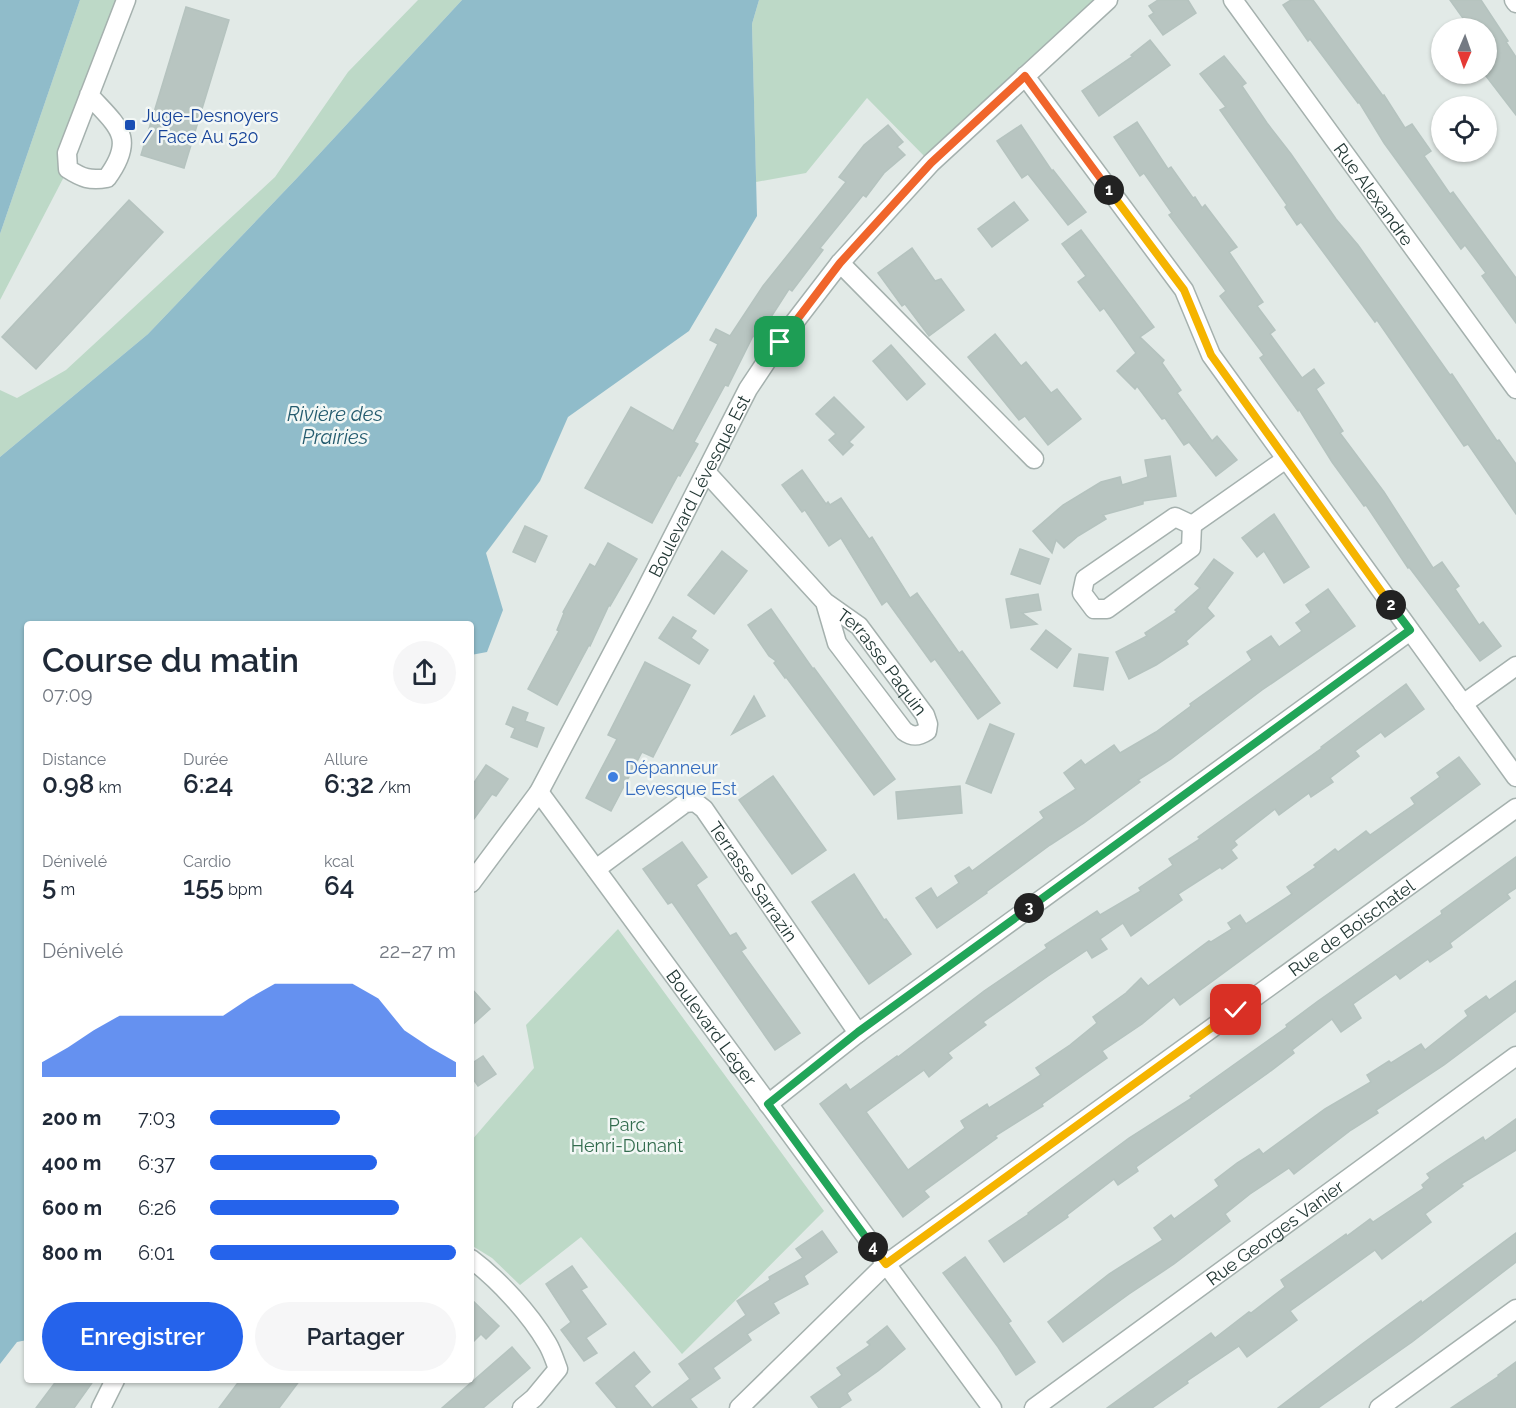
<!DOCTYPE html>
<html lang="fr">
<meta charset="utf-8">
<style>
body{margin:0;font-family:Raleway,sans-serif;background:#f6f6f7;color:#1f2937;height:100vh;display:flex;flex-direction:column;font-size:22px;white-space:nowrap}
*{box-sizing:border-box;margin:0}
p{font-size:20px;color:#747a83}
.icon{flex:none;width:33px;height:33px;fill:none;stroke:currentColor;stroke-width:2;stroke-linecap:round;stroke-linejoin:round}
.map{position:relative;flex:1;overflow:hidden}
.drawer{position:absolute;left:24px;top:621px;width:450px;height:762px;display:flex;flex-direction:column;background:#fff;border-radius:6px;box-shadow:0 2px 4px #0004}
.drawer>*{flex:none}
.needle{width:39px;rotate:182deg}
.tools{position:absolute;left:1431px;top:18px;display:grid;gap:12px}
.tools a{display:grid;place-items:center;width:66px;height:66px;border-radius:50%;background:#fff;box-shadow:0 2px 4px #0004;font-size:30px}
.pin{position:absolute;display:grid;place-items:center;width:51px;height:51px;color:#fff;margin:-26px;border-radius:12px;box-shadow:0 3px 9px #0006}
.km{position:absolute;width:30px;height:30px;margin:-15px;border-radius:50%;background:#222;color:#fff;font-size:16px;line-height:30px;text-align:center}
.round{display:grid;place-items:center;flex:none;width:63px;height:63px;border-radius:32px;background:#f6f6f7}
.head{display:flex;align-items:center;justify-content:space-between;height:102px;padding:0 18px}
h1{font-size:33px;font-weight:600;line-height:45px}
.metrics{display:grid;grid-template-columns:repeat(3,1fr);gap:9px;height:102px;padding:6px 18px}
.metrics div{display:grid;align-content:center}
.metrics b{font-size:26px;font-weight:600}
.metrics small{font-size:16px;font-weight:400}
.metrics p{font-size:16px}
.chart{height:168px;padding:12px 18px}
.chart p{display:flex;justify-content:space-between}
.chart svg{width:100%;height:108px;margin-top:6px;fill:#2563eb;opacity:.7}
.cta{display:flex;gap:12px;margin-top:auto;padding:12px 18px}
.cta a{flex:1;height:69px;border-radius:36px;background:#2563eb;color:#fff;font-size:24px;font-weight:600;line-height:69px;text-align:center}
.cta a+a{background:#f6f6f7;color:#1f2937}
ul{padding:0 18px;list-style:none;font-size:20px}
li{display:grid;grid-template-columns:96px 72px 1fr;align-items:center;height:45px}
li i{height:15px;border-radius:8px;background:#2563eb}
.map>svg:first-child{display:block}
</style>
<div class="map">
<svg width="1516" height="1408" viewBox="0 0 1516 1408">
<rect width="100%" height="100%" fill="#e2eae7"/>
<g fill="#bdd9c7">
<polygon points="80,0 126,0 68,169 0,300 0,234"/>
<polygon points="418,0 462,0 297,178 148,334 0,457 0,390 17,398 66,370 275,177 348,72"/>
<polygon points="759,0 1108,0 931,163 867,98 806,173 756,182 752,24"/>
<polygon points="618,929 824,1211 682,1354 581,1237 520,1285 492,1258 471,1245 471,1141 534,1068 526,1025"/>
</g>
<g fill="#90bcca">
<polygon points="0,0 80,0 0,234"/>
<polygon points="462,0 759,0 752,24 757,216 689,331 568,417 540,481 486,553 503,610 487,652 471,655 471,624 27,624 27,1340 17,1342 0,1364 0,457 148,334 297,178"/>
</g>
<g fill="#b8c5c1" stroke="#b5c3bf" stroke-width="1.5">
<polygon points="1158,0 1188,0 1196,13 1163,35 1149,16 1154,13 1149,6"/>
<polygon points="1291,0 1313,0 1383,96 1384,95 1405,128 1412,124 1431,151 1424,156 1450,194 1453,192 1516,278 1516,323 1482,276 1486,273 1465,245 1461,249 1384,143 1359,102 1358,103 1310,39 1308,41 1283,5"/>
<polygon points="1450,0 1481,0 1508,41 1506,42 1516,57 1516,115 1486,76 1486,28 1470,28"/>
<polygon points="186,7 229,20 184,168 141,155"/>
<polygon points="1150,40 1170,65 1099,116 1082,91 1133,56 1131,55"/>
<polygon points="1224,56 1246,83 1242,86 1267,123 1291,154 1336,219 1358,245 1450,375 1452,374 1497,441 1499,440 1516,464 1516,514 1468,444 1464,446 1377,320 1375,322 1301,222 1297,225 1285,207 1287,205 1220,110 1226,107 1200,74"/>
<polygon points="1137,122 1168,169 1171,167 1193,198 1195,197 1202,208 1205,205 1237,247 1229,252 1263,302 1257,306 1275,330 1270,334 1302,378 1314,369 1324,383 1316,389 1343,431 1340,433 1384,492 1433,568 1442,562 1459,586 1455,589 1479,625 1483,622 1501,646 1480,661 1409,567 1408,568 1366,505 1364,506 1332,462 1299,409 1298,411 1260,358 1264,355 1220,296 1226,291 1169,215 1172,213 1144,173 1140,176 1114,137"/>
<polygon points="888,125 903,142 897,147 905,155 884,173 866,197 863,195 820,248 823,250 792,291 789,289 757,339 753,336 728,386 725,385 694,442 698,444 680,476 678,475 652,523 585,488 631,407 673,431 718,344 710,340 716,329 730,336 763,286 846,182 839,177 864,145"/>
<polygon points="1021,125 1052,171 1053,170 1086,212 1068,225 1028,174 1022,178 997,141"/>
<polygon points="129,200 163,232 36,369 2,337"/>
<polygon points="1014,202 1028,220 992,247 978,229"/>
<polygon points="1081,230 1154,327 1140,337 1164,360 1162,363 1181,390 1177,393 1212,441 1217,436 1237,460 1216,476 1189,442 1184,445 1165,418 1162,419 1137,386 1135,389 1117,371 1136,353 1104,308 1100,311 1078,282 1086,276 1062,244"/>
<polygon points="912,248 935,281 941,279 964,310 929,336 905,304 902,306 878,273"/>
<polygon points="995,334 1021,366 1026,362 1051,393 1057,389 1081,419 1048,445 1025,416 1019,420 968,357"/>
<polygon points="891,345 925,384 907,400 873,361"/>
<polygon points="834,397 864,427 849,442 853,445 843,455 829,440 836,434 816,414"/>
<polygon points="1170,456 1176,496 1143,501 1143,504 1103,515 1106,519 1078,536 1064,548 1056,540 1052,553 1033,531 1063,505 1101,482 1120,477 1122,485 1148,477 1145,460"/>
<polygon points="802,470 826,504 828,502 830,505 841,498 869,539 872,537 910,598 917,593 959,653 962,651 1000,703 978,719 935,659 931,662 887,601 882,605 841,538 829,546 805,510 802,512 782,485"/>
<polygon points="1274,514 1309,567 1284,583 1264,551 1257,557 1242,538"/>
<polygon points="525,526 547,536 535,562 513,552"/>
<polygon points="608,543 637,559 610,606 609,605 590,646 589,645 557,705 528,689 559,631 557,630 564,613 563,612 590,564 595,567"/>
<polygon points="1020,549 1049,559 1040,584 1011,574"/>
<polygon points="722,551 747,571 714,614 688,595"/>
<polygon points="1214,559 1233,573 1207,608 1214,616 1186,641 1188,644 1156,665 1129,679 1116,652 1147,636 1145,633 1177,612 1175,610 1200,588 1195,584"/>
<polygon points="1328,589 1355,626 1262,690 1171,759 1138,780 1140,782 1084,823 1050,845 986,892 987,893 937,928 916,898 931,888 937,898 959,883 955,876 969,867 972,871 1044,818 1040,812 1076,789 1064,773 1081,760 1085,765 1114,745 1120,753 1156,732 1191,706 1190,704 1252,660 1247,652 1271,636 1279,647 1302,631 1296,623 1311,612 1306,605"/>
<polygon points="1038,594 1041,610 1022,613 1037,624 1011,628 1006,599"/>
<polygon points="771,609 813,669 814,668 895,779 874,795 786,677 785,678 774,663 776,661 769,656 748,625"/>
<polygon points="673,617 696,631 691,638 708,650 699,664 659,638"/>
<polygon points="1046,630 1071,649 1057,668 1031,649"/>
<polygon points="1079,654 1108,658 1103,690 1074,686"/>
<polygon points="645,662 690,685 653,757 642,752 611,811 586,798 617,739 608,735"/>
<polygon points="1406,684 1424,709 1385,737 1381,732 1355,751 1359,756 1330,778 1333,782 1311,797 1309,793 1279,815 1275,809 1234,841 1237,845 1231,850 1237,858 1222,869 1220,867 1178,894 1182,900 1131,936 1123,923 1100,939 1107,949 1092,958 1087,950 1048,976 983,1022 986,1025 948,1053 952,1058 929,1077 924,1070 866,1112 908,1170 965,1128 961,1121 987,1104 989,1108 1041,1075 1036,1068 1070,1045 1097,1023 1093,1017 1126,993 1141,978 1148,986 1209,941 1211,942 1232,929 1228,923 1240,915 1246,924 1292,894 1287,887 1316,867 1314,865 1335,849 1338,852 1366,831 1370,835 1415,804 1411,798 1440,777 1437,773 1459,757 1480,784 1180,1005 1174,997 1142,1024 1102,1051 1107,1058 1042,1104 1043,1106 995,1136 997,1138 924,1191 929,1197 903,1217 820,1104 846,1084 850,1090 897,1056 898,1057 984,991 1047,948 1045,945 1097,911 1100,915 1141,891 1139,888 1173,865 1169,859 1200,839 1198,837 1322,748 1321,747"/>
<polygon points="754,696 765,716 732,734"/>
<polygon points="513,707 528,713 525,721 544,728 537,747 511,737 515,728 506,724"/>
<polygon points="990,724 1014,734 991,793 966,783"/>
<polygon points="486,765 508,779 496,796 492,794 471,823 471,787"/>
<polygon points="773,776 826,850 792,874 739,800"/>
<polygon points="960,786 962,813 898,819 896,792"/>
<polygon points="682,842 707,877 696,885 730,936 736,933 746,948 741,951 800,1033 775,1050 672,902 668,904 643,869"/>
<polygon points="1516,857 1516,888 1507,894 1510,898 1450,943 1452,947 1430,962 1428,959 1400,979 1396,974 1353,1004 1361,1018 1341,1032 1332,1019 1292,1050 1294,1053 1268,1073 1136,1167 1138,1171 1118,1185 1114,1179 1067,1215 1068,1217 1004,1262 989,1241 1029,1214 1028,1213 1129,1138 1192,1098 1190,1096 1287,1027 1286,1025 1318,1001 1442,914 1441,911"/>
<polygon points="854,874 884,920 886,919 911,954 869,984 812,902"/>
<polygon points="1516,981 1516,1011 1444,1065 1376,1110 1378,1113 1351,1130 1294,1174 1289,1168 1250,1194 1225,1214 1230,1221 1174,1264 1129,1294 1063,1342 1048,1322 1109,1274 1163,1240 1154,1228 1171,1215 1174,1219 1219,1186 1215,1180 1237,1163 1259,1149 1263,1154 1325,1109 1371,1082 1367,1075 1389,1061 1391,1063 1421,1044 1425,1050 1468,1016 1465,1011 1486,996 1489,1000"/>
<polygon points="471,988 490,1009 471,1026"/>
<polygon points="483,1056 496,1074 478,1086 471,1076 471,1064"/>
<polygon points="1516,1119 1516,1150 1461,1184 1463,1186 1425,1214 1431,1222 1382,1259 1375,1250 1290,1311 1297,1320 1247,1357 1239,1346 1187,1381 1188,1383 1152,1408 1107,1408 1211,1333 1215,1338 1249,1312 1251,1313 1285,1287 1281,1280 1346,1234 1347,1236 1370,1219 1373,1222 1424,1188 1422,1185 1430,1178 1427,1174 1446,1161 1483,1137 1485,1141"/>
<polygon points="822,1231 837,1252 804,1276 808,1284 773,1303 779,1313 747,1334 751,1340 713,1368 720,1378 690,1399 697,1408 652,1408 690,1379 679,1364 746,1315 737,1301 770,1280 769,1277 803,1258 796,1249"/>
<polygon points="1516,1233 1516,1262 1412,1342 1318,1408 1278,1408 1362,1344 1421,1301 1422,1303"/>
<polygon points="965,1257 1011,1321 1008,1323 1035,1362 1016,1375 998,1347 943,1273"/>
<polygon points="572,1266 587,1287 581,1290 606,1324 586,1338 597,1353 584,1361 561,1330 571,1322 546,1284"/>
<polygon points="471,1299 499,1326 486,1339 481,1334 471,1344"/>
<polygon points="887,1326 905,1349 878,1371 847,1393 851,1400 839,1408 819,1408 811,1397 842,1375 837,1368 870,1345 867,1342"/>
<polygon points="512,1347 530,1368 483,1408 442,1408"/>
<polygon points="634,1352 650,1372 634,1386 652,1408 617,1408 596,1383"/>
<polygon points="1516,1362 1516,1408 1451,1408 1499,1376 1498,1375"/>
<polygon points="57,1380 94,1380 74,1408 36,1408"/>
<polygon points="240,1380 300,1380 279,1408 219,1408"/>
</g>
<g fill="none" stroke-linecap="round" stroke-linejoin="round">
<defs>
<g id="minor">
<path id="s1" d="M1233,0L1516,389"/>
<polyline points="1514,0 1516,3"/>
<polyline points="1025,76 1184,290 1211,355 1516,777"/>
<path d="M89,95C117,126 137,137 107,178C90,181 82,178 68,169L67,153L126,0"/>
<polyline points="840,263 1034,459"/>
<path id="s2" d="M706,472L825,602L859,626L925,715L928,724L927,731C918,737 912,737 904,731L837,643L825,602"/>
<polygon points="1175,517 1192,525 1191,548 1107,609 1094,609 1082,593 1085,579"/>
<polyline points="1192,525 1286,459"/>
<polyline points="1463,704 1516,666"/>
<path id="s3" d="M539,792L992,1408"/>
<path id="s4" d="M596,869L685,803L695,802L704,809L858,1033"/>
<path id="s5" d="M471,883L539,792L642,597L748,389L780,341L840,263L931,163L1108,0"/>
<polyline points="768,1104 858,1033 1410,631"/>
<path d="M471,1259C499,1280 529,1313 547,1343C552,1351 555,1361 558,1369L534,1398L522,1408"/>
<polyline points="101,1408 115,1380"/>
<path id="s6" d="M739,1408L886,1264L1516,808"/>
<path id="s7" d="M1034,1408L1516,1056"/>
<polyline points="1379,1408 1516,1309"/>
</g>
</defs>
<use href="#minor" stroke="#a5b1ae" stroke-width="21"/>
<use href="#minor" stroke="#fff" stroke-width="18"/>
</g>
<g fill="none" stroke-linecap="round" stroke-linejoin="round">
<defs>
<polyline id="split-1" points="780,342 840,263 931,163 1025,76 1109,190"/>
<polyline id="split-2" points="1109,190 1184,290 1211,355 1391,605"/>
<polyline id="split-3" points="1029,908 1410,630 1391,605"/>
<polyline id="split-4" points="873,1247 768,1104 858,1032 1029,908"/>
<polyline id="split-5" points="873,1247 886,1264 1236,1010"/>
</defs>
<use href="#split-1" stroke="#fff" stroke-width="12"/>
<use href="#split-2" stroke="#fff" stroke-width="12"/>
<use href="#split-3" stroke="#fff" stroke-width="12"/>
<use href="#split-4" stroke="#fff" stroke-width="12"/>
<use href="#split-5" stroke="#fff" stroke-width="12"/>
<use href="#split-1" stroke="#f0652b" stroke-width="8"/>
<use href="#split-2" stroke="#f5b400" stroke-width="8"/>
<use href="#split-3" stroke="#22a559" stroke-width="8"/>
<use href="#split-4" stroke="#22a559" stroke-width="8"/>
<use href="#split-5" stroke="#f5b400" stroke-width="8"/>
</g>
<rect fill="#1a4fb4" stroke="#f2f7f5" stroke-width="2" x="124" y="119" width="12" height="12" rx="3"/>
<circle fill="#3f7fe0" stroke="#f2f7f5" stroke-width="2" cx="613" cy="777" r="6"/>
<g text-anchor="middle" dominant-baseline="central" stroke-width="5" stroke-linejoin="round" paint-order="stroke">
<g font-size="18" fill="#164399" stroke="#f2f7f5" text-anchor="start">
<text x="142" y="115">Juge-Desnoyers<tspan x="142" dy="21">/ Face Au 520</tspan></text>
</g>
<g font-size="18" fill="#243936" stroke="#f2f7f5">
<text stroke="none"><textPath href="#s1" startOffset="240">Rue Alexandre</textPath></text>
<text stroke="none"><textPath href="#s5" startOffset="459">Boulevard Lévesque Est</textPath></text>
<text stroke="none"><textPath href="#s2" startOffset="260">Terrasse Paquin</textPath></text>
<text stroke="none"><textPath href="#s4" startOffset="220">Terrasse Sarrazin</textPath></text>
<text stroke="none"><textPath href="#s6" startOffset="780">Rue de Boischatel</textPath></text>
<text stroke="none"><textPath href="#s3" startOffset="292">Boulevard Léger</textPath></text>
<text stroke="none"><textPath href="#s7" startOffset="298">Rue Georges Vanier</textPath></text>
</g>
<g font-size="18" fill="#366cbe" stroke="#f2f7f5" text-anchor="start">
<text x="625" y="767">Dépanneur<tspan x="625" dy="21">Levesque Est</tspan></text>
</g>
<g font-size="18" fill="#336c4e" stroke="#f2f7f5">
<text x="627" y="1124">Parc<tspan x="627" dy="21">Henri-Dunant</tspan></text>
</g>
<g font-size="20" font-style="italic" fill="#255c6f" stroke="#f2f7f5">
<text x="335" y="414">Rivière des<tspan x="335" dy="23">Prairies</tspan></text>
</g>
</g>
</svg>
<div class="tools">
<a><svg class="needle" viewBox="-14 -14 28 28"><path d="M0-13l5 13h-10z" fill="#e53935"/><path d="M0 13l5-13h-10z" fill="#747a83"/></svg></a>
<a><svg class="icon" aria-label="locate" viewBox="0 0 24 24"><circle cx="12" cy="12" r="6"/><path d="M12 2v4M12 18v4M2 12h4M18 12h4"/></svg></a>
</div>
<div class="pin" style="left:780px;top:342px;background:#1e9e55"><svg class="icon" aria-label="arrive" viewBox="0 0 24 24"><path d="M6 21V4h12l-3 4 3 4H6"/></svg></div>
<div class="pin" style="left:1236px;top:1010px;background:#d93025"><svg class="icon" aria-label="check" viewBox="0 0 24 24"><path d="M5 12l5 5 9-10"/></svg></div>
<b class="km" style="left:1109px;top:190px">1</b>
<b class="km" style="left:1391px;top:605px">2</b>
<b class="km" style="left:1029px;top:908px">3</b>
<b class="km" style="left:873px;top:1247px">4</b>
<section class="drawer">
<div class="head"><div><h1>Course du matin</h1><p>07:09</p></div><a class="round"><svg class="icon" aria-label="share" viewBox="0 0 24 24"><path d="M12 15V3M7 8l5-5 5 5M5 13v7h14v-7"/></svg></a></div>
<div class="metrics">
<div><p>Distance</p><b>0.98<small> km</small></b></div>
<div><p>Durée</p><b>6:24</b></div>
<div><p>Allure</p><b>6:32<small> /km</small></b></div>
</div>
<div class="metrics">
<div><p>Dénivelé</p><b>5<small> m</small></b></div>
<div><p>Cardio</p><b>155<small> bpm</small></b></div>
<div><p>kcal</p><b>64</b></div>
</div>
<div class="chart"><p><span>Dénivelé</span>22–27 m</p>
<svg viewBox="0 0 160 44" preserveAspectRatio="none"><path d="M0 44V38L10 32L20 25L30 19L40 19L50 19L60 19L70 19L80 12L90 6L100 6L110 6L120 6L130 12L140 25L150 32L160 38V44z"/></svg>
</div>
<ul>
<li><b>200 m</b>7:03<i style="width:53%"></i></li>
<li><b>400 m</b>6:37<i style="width:68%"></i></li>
<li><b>600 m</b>6:26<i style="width:77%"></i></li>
<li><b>800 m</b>6:01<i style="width:100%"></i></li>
</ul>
<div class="cta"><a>Enregistrer</a><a>Partager</a></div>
</section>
</div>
